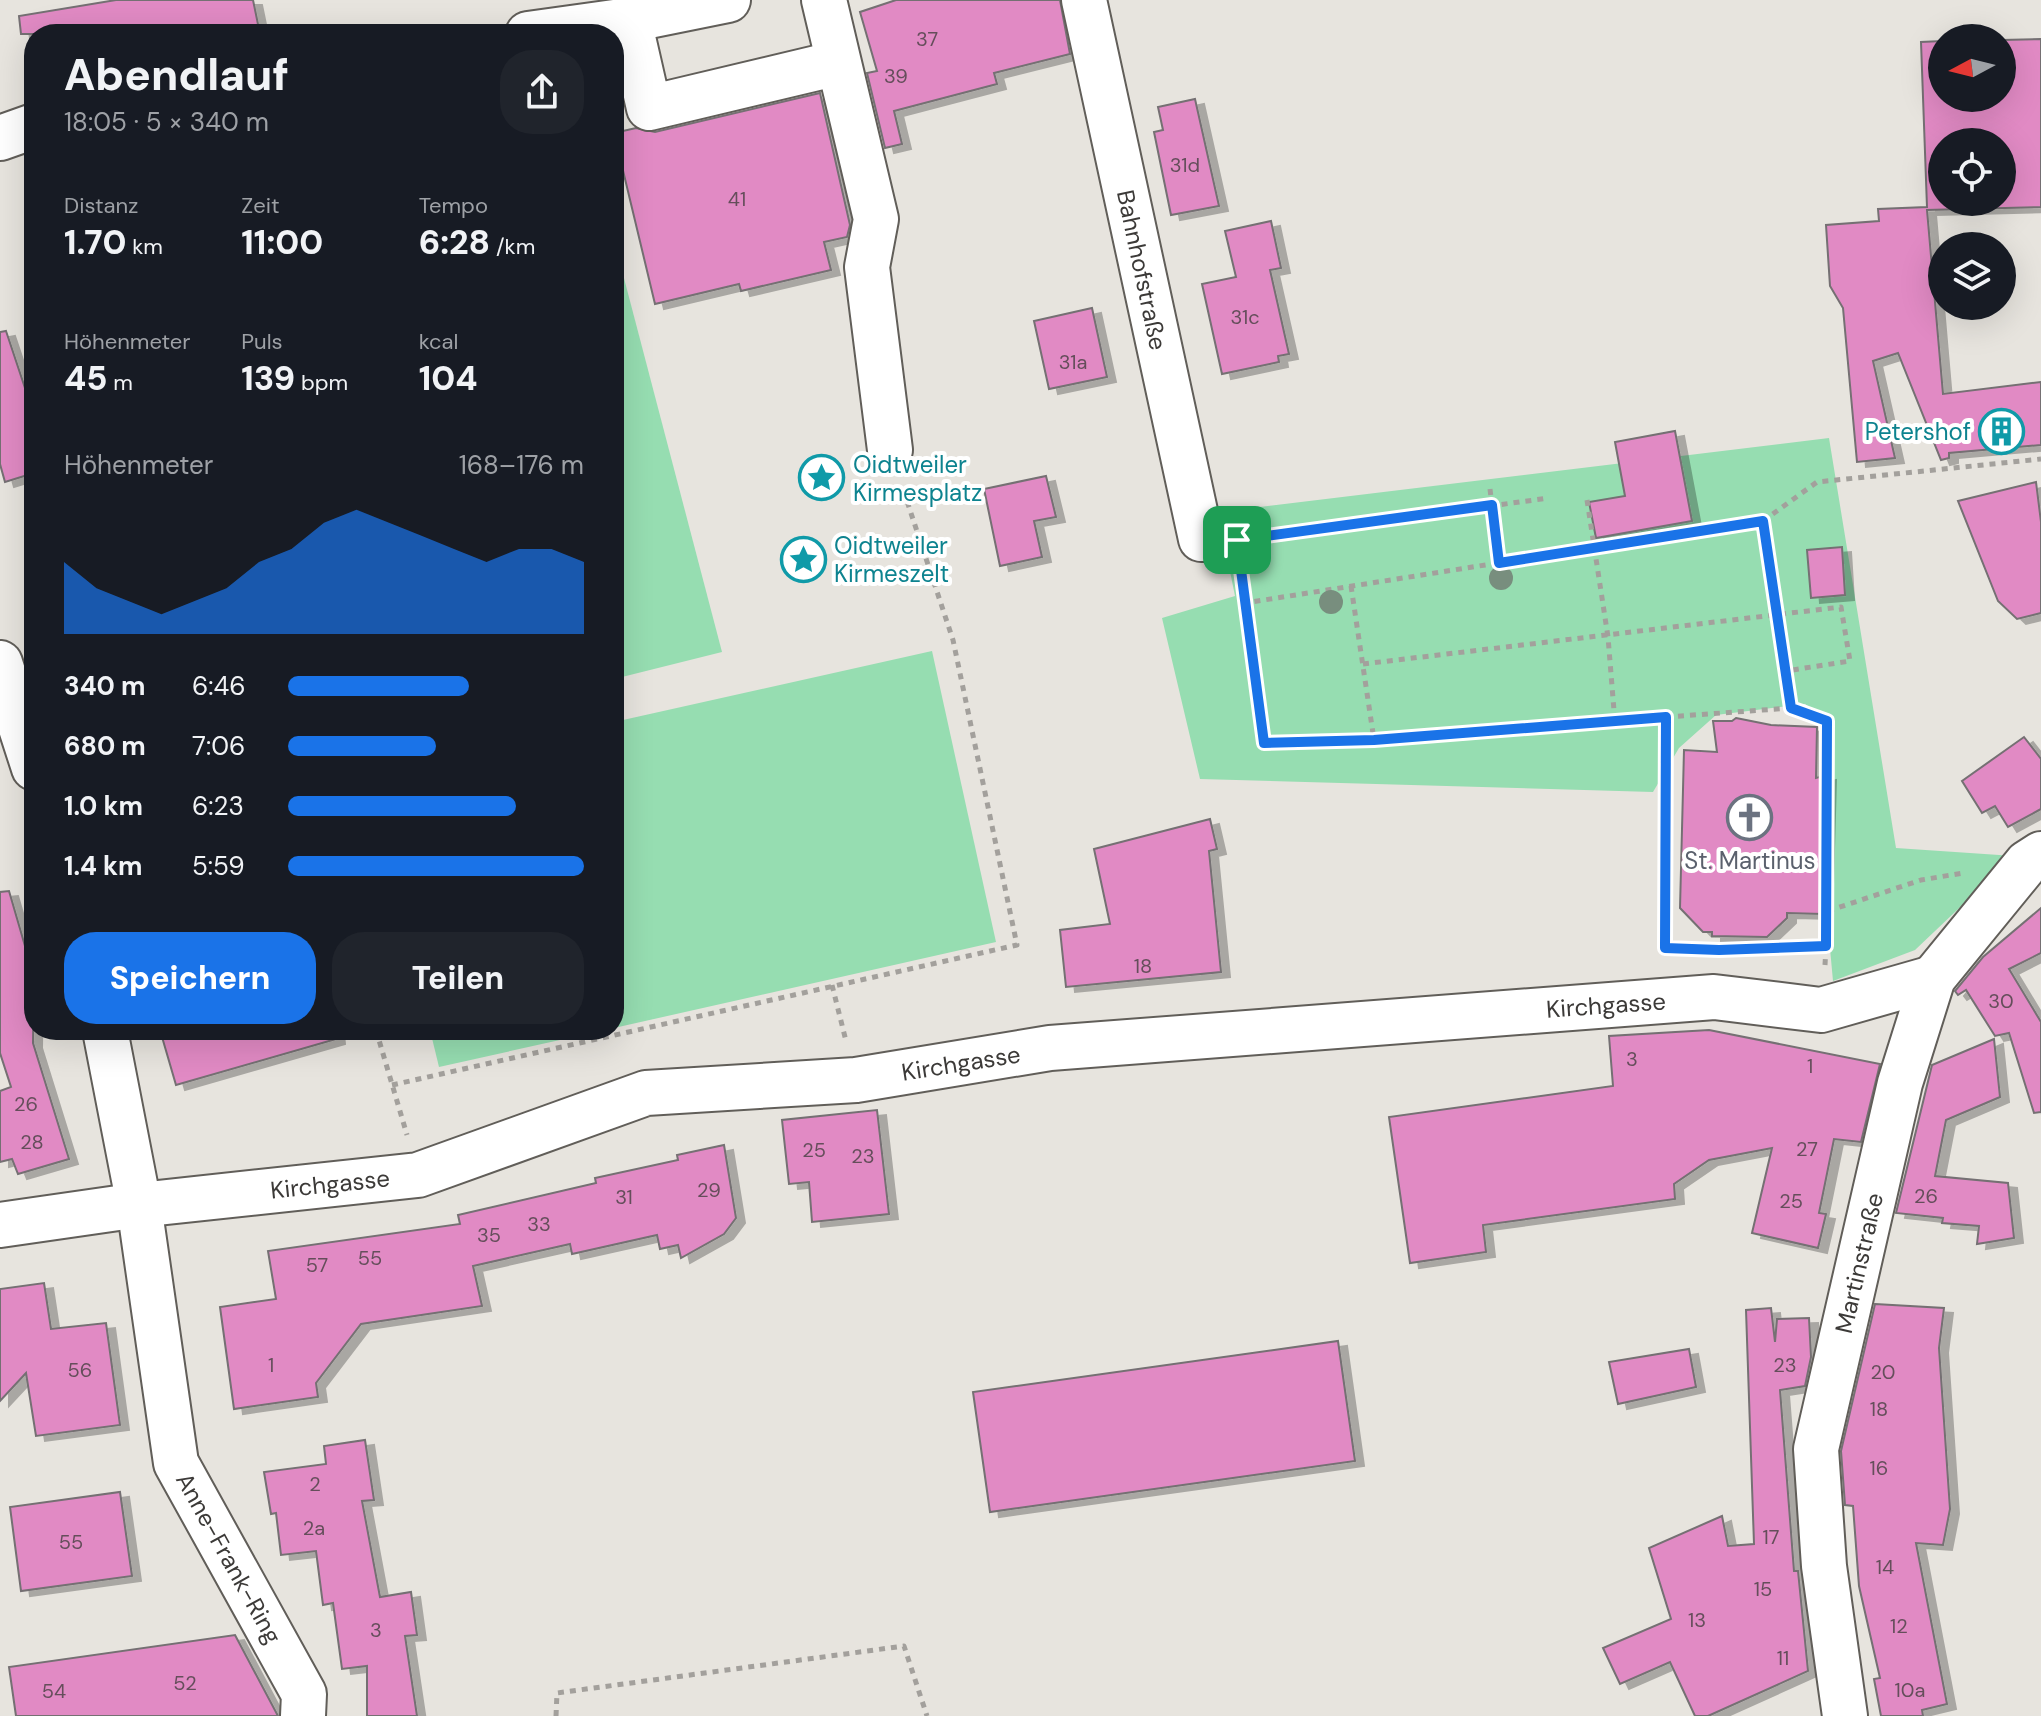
<!DOCTYPE html>
<html lang="de">
<meta charset="utf-8">
<style>
body{margin:0;font-family:"DM Sans",sans-serif;background:#20242c;color:#f1f3f6;height:100vh;display:flex;flex-direction:column;font-size:30px;white-space:nowrap}
*{box-sizing:border-box;margin:0}
p{font-size:26px;color:#9ea1a6}
.icon{flex:none;width:44px;height:44px;fill:none;stroke:currentColor;stroke-width:2;stroke-linecap:round;stroke-linejoin:round}
.map{position:relative;flex:1;overflow:hidden}
.sheet{position:absolute;left:24px;top:24px;width:600px;height:1016px;display:flex;flex-direction:column;background:#171b24;border-radius:32px;box-shadow:0 8px 32px #0002}
.sheet>*{flex:none}
.needle{width:52px;rotate:263deg}
.buttons{position:absolute;left:1928px;top:24px;display:grid;gap:16px}
.buttons a{display:grid;place-items:center;width:88px;height:88px;border-radius:50%;background:#171b24;box-shadow:0 8px 32px #0002;font-size:40px}
.pin{position:absolute;display:grid;place-items:center;width:68px;height:68px;color:#fff;margin:-34px;border-radius:16px;box-shadow:0 4px 12px #0006}
.round{display:grid;place-items:center;flex:none;width:84px;height:84px;border-radius:32px;background:#20242c}
.head{display:flex;align-items:center;justify-content:space-between;height:136px;padding:0 40px}
h1{font-size:44px;font-weight:800;line-height:60px}
.figures{display:grid;grid-template-columns:repeat(3,1fr);gap:12px;height:136px;padding:8px 40px}
.figures div{display:grid;align-content:center}
.figures b{font-size:34px;font-weight:800}
.figures small{font-size:22px;font-weight:400}
.figures p{font-size:22px}
.chart{height:224px;padding:16px 40px}
.chart p{display:flex;justify-content:space-between}
.chart svg{width:100%;height:144px;margin-top:8px;fill:#1a73e8;opacity:.7}
.button{display:flex;gap:16px;margin-top:auto;padding:16px 40px}
.button a{flex:1;height:92px;border-radius:32px;background:#1a73e8;color:#fff;font-size:32px;font-weight:800;line-height:92px;text-align:center}
.button a+a{background:#20242c;color:#f1f3f6}
ul{padding:0 40px;list-style:none;font-size:26px}
li{display:grid;grid-template-columns:128px 96px 1fr;align-items:center;height:60px}
li i{height:20px;border-radius:10px;background:#1a73e8}
.map>svg:first-child{display:block}
</style>
<div class="map">
<svg width="2041" height="1716" viewBox="0 0 2041 1716">
<defs>
<filter id="shadow"><feDropShadow dx="9" dy="5" stdDeviation="0" flood-color="#0004"/></filter>
</defs>
<rect width="100%" height="100%" fill="#e7e4de"/>
<g fill="#96ddb1">
<polygon points="614,240 722,652 614,679"/>
<polygon points="1829,438 1896,848 2014,856 1915,950 1833,981 1826,905 1830,722 1805,704 1716,715 1679,748 1653,792 1200,779 1162,618 1235,596 1218,512"/>
<polygon points="932,651 996,942 614,1028 614,722"/>
<polygon points="430,1030 605,1030 439,1067"/>
</g>
<g fill="#e18ac4" stroke="#757073" stroke-width="2" fill-rule="evenodd" filter="url(#shadow)">
<polygon points="116,0 253,0 260,34 21,34 19,16"/>
<polygon points="896,0 1060,0 1070,54 994,73 997,84 894,111 902,144 885,148 867,73 877,71 860,12"/>
<path d="M2041,39V207L1927,210L1943,394L2041,382V445L1949,453V458L1941,460L1898,353L1873,361L1895,458L1857,462L1843,308L1830,286L1826,225L1879,221L1878,209L1927,207L1921,42L1942,41V98H2002V40ZM1942,142H2002V202H1942Z"/>
<polygon points="820,93 850,225 847,237 824,242 831,270 741,291 739,284 655,304 614,133 636,128 655,132"/>
<polygon points="1195,99 1219,206 1171,215 1154,132 1163,130 1158,107"/>
<polygon points="1271,221 1281,268 1270,270 1289,354 1278,356 1279,362 1222,374 1202,284 1236,277 1225,231"/>
<polygon points="1092,308 1107,377 1049,389 1034,321"/>
<polygon points="6,331 25,388 34,385 34,473 5,482 0,464 0,332"/>
<polygon points="1675,431 1692,521 1596,538 1589,502 1625,496 1615,442"/>
<polygon points="1046,476 1056,517 1034,521 1042,557 1000,566 984,489"/>
<polygon points="2036,482 2041,522 2041,613 2017,619 1998,601 1958,501"/>
<polygon points="1842,547 1845,595 1811,598 1807,550"/>
<polygon points="1736,718 1771,725 1817,727 1816,778 1827,775 1823,914 1787,913 1787,918 1767,937 1712,936 1712,932 1703,932 1680,908 1684,750 1717,752 1713,721 1732,721"/>
<polygon points="2024,737 2041,759 2041,809 2008,827 1995,806 1982,813 1962,781"/>
<polygon points="1210,819 1217,849 1209,851 1221,972 1066,987 1060,930 1110,924 1094,849"/>
<polygon points="9,891 34,977 33,1043 69,1159 18,1174 12,1159 0,1162 0,1091 11,1087 0,1053 0,892"/>
<polygon points="2041,908 2041,953 2009,969 2041,1022 2041,1112 2034,1113 2009,1033 1995,1036 1966,990 1958,995 1955,991 1983,957"/>
<polygon points="160,1030 335,1030 336,1039 176,1085"/>
<polygon points="1709,1030 1880,1064 1861,1142 1834,1139 1819,1213 1826,1214 1818,1248 1752,1233 1772,1148 1709,1160 1674,1184 1675,1199 1483,1225 1486,1252 1410,1263 1389,1117 1613,1086 1609,1036"/>
<polygon points="1994,1039 2000,1097 1946,1120 1935,1176 2008,1183 2014,1238 1977,1244 1979,1226 1942,1223 1943,1218 1896,1213 1932,1065"/>
<polygon points="877,1110 889,1214 812,1222 809,1182 789,1184 782,1120"/>
<polygon points="724,1145 736,1218 724,1234 681,1258 678,1245 660,1249 657,1235 572,1254 570,1244 473,1266 482,1306 361,1324 316,1383 318,1397 234,1409 220,1307 276,1299 268,1251 460,1224 458,1215 596,1183 595,1178 678,1160 677,1155"/>
<polygon points="44,1283 51,1329 106,1323 120,1425 36,1436 26,1373 0,1401 0,1289"/>
<polygon points="1875,1304 1944,1308 1939,1348 1950,1509 1943,1545 1916,1543 1947,1704 1922,1710 1923,1716 1881,1716 1874,1679 1880,1678 1859,1586 1853,1506 1845,1505 1841,1451"/>
<polygon points="1771,1308 1775,1342 1777,1319 1809,1318 1811,1357 1805,1386 1780,1390 1794,1571 1798,1571 1808,1671 1708,1716 1695,1716 1670,1662 1620,1684 1603,1648 1671,1619 1649,1548 1722,1516 1728,1546 1754,1544 1746,1310"/>
<polygon points="1338,1341 1355,1461 990,1512 973,1392"/>
<polygon points="1689,1349 1696,1387 1618,1404 1609,1362"/>
<polygon points="365,1440 374,1500 362,1501 380,1597 411,1592 417,1635 405,1636 417,1716 367,1716 367,1666 342,1669 333,1603 323,1605 316,1551 281,1555 276,1513 271,1514 264,1472 326,1464 324,1446"/>
<polygon points="120,1492 132,1576 21,1591 10,1507"/>
<polygon points="235,1635 278,1716 16,1716 9,1667"/>
</g>
<g fill="none" stroke-linecap="round" stroke-linejoin="round">
<defs>
<g id="minor">
<polyline points="824,0 876,219 867,267 890,450"/>
<polyline points="1084,0 1201,539"/>
<polyline points="629,20 649,108 838,63"/>
<polyline points="528,34 629,20 728,0"/>
<polyline points="0,138 34,126"/>
<polyline points="0,663 34,768"/>
<polyline points="105,1030 139,1205 176,1463 304,1694 303,1716"/>
<polyline points="0,1225 139,1205 418,1175 646,1093 856,1080 1050,1048 1714,997 1821,1010 1933,978"/>
<polyline points="1845,1716 1824,1566 1816,1449 1900,1083 1933,978 2027,863 2041,854"/>
</g>
</defs>
<use href="#minor" stroke="#615e59" stroke-width="48"/>
<g stroke="#a3a09c" stroke-width="5" stroke-dasharray="6 6" stroke-linecap="butt">
<polyline points="1490,489 1499,563"/>
<polyline points="1587,500 1608,637 1615,723"/>
<polyline points="1763,521 1817,482 2041,459"/>
<polyline points="1240,540 1549,498"/>
<polyline points="1239,557 1264,743 1374,740 1666,717 1665,948 1719,950 1826,946 1827,721 1791,708 1763,521 1245,603"/>
<polyline points="1351,586 1374,740"/>
<polyline points="1363,664 1841,607 1850,661 1786,671"/>
<polyline points="1666,717 1791,708"/>
<polyline points="1828,911 1921,880 1963,873"/>
<polyline points="1825,965 1826,946"/>
<polyline points="832,985 846,1041"/>
<polyline points="376,1030 407,1135"/>
<polyline points="392,1085 1017,945 953,640 903,489"/>
<polyline points="556,1716 557,1693 904,1646 927,1716"/>
</g>
<use href="#minor" stroke="#fff" stroke-width="44"/>
</g>
<g fill="#788e7e">
<circle cx="1501" cy="578" r="12"/>
<circle cx="1331" cy="602" r="12"/>
</g>
<g fill="none" stroke-linecap="round" stroke-linejoin="round">
<defs>
<polygon id="route" points="1492,505 1499,563 1763,521 1791,708 1827,721 1826,946 1719,950 1665,948 1666,717 1374,740 1264,743 1237,540"/>
</defs>
<use href="#route" stroke="#fff" stroke-width="16"/>
<use href="#route" stroke="#1a73e8" stroke-width="10"/>
</g>
<defs>
<symbol id="building-ring" viewBox="-11 -11 22 22"><circle r="9.5" fill="#fff" stroke="#0f9aa8" stroke-width="1.5"/><path d="M-4-6H4V6H1V3H-1V6H-4ZM-2.5-4.3h1.7v1.8h-1.7ZM.8-4.3h1.7v1.8H.8ZM-2.5-1h1.7V.8h-1.7ZM.8-1h1.7V.8H.8Z" fill="#0f9aa8"/></symbol>
<symbol id="sight-ring" viewBox="-11 -11 22 22"><circle r="9.5" fill="#fff" stroke="#0f9aa8" stroke-width="1.5"/><path d="M0-6L1.8-2.2L6-1.7L2.9 1.2L3.7 5.4L0 3.3L-3.7 5.4L-2.9 1.2L-6-1.7L-1.8-2.2Z" fill="#0f9aa8"/></symbol>
<symbol id="church-ring" viewBox="-11 -11 22 22"><circle r="9.5" fill="#fff" stroke="#6b7280" stroke-width="1.5"/><path d="M-1.2-6h2.4v3.5h3.3v2.4h-3.3V6h-2.4V-.1h-3.3v-2.4h3.3Z" fill="#6b7280"/></symbol>
</defs>
<g fill-rule="evenodd">
<use href="#building-ring" x="1976" y="406" width="51" height="51"/>
<use href="#sight-ring" x="796" y="452" width="51" height="51"/>
<use href="#sight-ring" x="778" y="534" width="51" height="51"/>
<use href="#church-ring" x="1724" y="792" width="51" height="51"/>
</g>
<g text-anchor="middle" dominant-baseline="central" stroke-width="8" stroke-linejoin="round" paint-order="stroke">
<g font-size="20" fill="#654e5b">
<text x="927" y="39">37</text>
<text x="896" y="76">39</text>
<text x="1185" y="165">31d</text>
<text x="737" y="199">41</text>
<text x="1245" y="317">31c</text>
<text x="1073" y="362">31a</text>
<text x="1143" y="966">18</text>
<text x="2001" y="1001">30</text>
<text x="1632" y="1059">3</text>
<text x="1810" y="1066">1</text>
<text x="26" y="1104">26</text>
<text x="32" y="1142">28</text>
<text x="1807" y="1149">27</text>
<text x="814" y="1150">25</text>
<text x="863" y="1156">23</text>
<text x="709" y="1190">29</text>
<text x="1926" y="1196">26</text>
<text x="624" y="1197">31</text>
<text x="1791" y="1201">25</text>
<text x="539" y="1224">33</text>
<text x="489" y="1235">35</text>
<text x="370" y="1258">55</text>
<text x="317" y="1265">57</text>
<text x="271" y="1365">1</text>
<text x="1785" y="1365">23</text>
<text x="80" y="1370">56</text>
<text x="1883" y="1372">20</text>
<text x="1879" y="1409">18</text>
<text x="1879" y="1468">16</text>
<text x="315" y="1484">2</text>
<text x="314" y="1528">2a</text>
<text x="1771" y="1537">17</text>
<text x="71" y="1542">55</text>
<text x="1885" y="1567">14</text>
<text x="1763" y="1589">15</text>
<text x="1697" y="1620">13</text>
<text x="1899" y="1626">12</text>
<text x="376" y="1630">3</text>
<text x="1783" y="1658">11</text>
<text x="185" y="1683">52</text>
<text x="1910" y="1690">10a</text>
<text x="54" y="1691">54</text>
</g>
<g font-size="24" fill="#3c3a38" stroke="#fff">
<text transform="translate(1142 270) rotate(78)">Bahnhofstraße</text>
<text transform="translate(1606 1005) rotate(-4)">Kirchgasse</text>
<text transform="translate(961 1063) rotate(-9)">Kirchgasse</text>
<text transform="translate(330 1184) rotate(-6)">Kirchgasse</text>
<text transform="translate(1859 1263) rotate(-77)">Martinstraße</text>
<text transform="translate(229 1558) rotate(61)">Anne-Frank-Ring</text>
</g>
<g font-size="24" fill="#0d838f" stroke="#fff" text-anchor="start">
<text x="1971" y="431" text-anchor="end">Petershof</text>
<text x="853" y="464">Oidtweiler<tspan x="853" dy="28">Kirmesplatz</tspan></text>
<text x="834" y="545">Oidtweiler<tspan x="834" dy="28">Kirmeszelt</tspan></text>
</g>
<g font-size="24" fill="#5b616d" stroke="#fff">
<text x="1750" y="860">St. Martinus</text>
</g>
</g>
</svg>
<div class="buttons">
<a><svg class="needle" viewBox="-14 -14 28 28"><path d="M0-13l5 13h-10z" fill="#e53935"/><path d="M0 13l5-13h-10z" fill="#9ea1a6"/></svg></a>
<a><svg class="icon" aria-label="locate" viewBox="0 0 24 24"><circle cx="12" cy="12" r="6"/><path d="M12 2v4M12 18v4M2 12h4M18 12h4"/></svg></a>
<a><svg class="icon" aria-label="layers" viewBox="0 0 24 24"><path d="M12 4l9 5-9 5-9-5zM3 14l9 5 9-5"/></svg></a>
</div>
<div class="pin" style="left:1237px;top:540px;background:#1e9e55"><svg class="icon" aria-label="arrive" viewBox="0 0 24 24"><path d="M6 21V4h12l-3 4 3 4H6"/></svg></div>
<section class="sheet">
<div class="head"><div><h1>Abendlauf</h1><p>18:05 · 5 × 340 m</p></div><a class="round"><svg class="icon" aria-label="share" viewBox="0 0 24 24"><path d="M12 15V3M7 8l5-5 5 5M5 13v7h14v-7"/></svg></a></div>
<div class="figures">
<div><p>Distanz</p><b>1.70<small> km</small></b></div>
<div><p>Zeit</p><b>11:00</b></div>
<div><p>Tempo</p><b>6:28<small> /km</small></b></div>
</div>
<div class="figures">
<div><p>Höhenmeter</p><b>45<small> m</small></b></div>
<div><p>Puls</p><b>139<small> bpm</small></b></div>
<div><p>kcal</p><b>104</b></div>
</div>
<div class="chart"><p><span>Höhenmeter</span>168–176 m</p>
<svg viewBox="0 0 160 44" preserveAspectRatio="none"><path d="M0 44V22L10 30L20 34L30 38L40 34L50 30L60 22L70 18L80 10L90 6L100 10L110 14L120 18L130 22L140 18L150 18L160 22V44z"/></svg>
</div>
<ul>
<li><b>340 m</b>6:46<i style="width:61%"></i></li>
<li><b>680 m</b>7:06<i style="width:50%"></i></li>
<li><b>1.0 km</b>6:23<i style="width:77%"></i></li>
<li><b>1.4 km</b>5:59<i style="width:100%"></i></li>
</ul>
<div class="button"><a>Speichern</a><a>Teilen</a></div>
</section>
</div>
